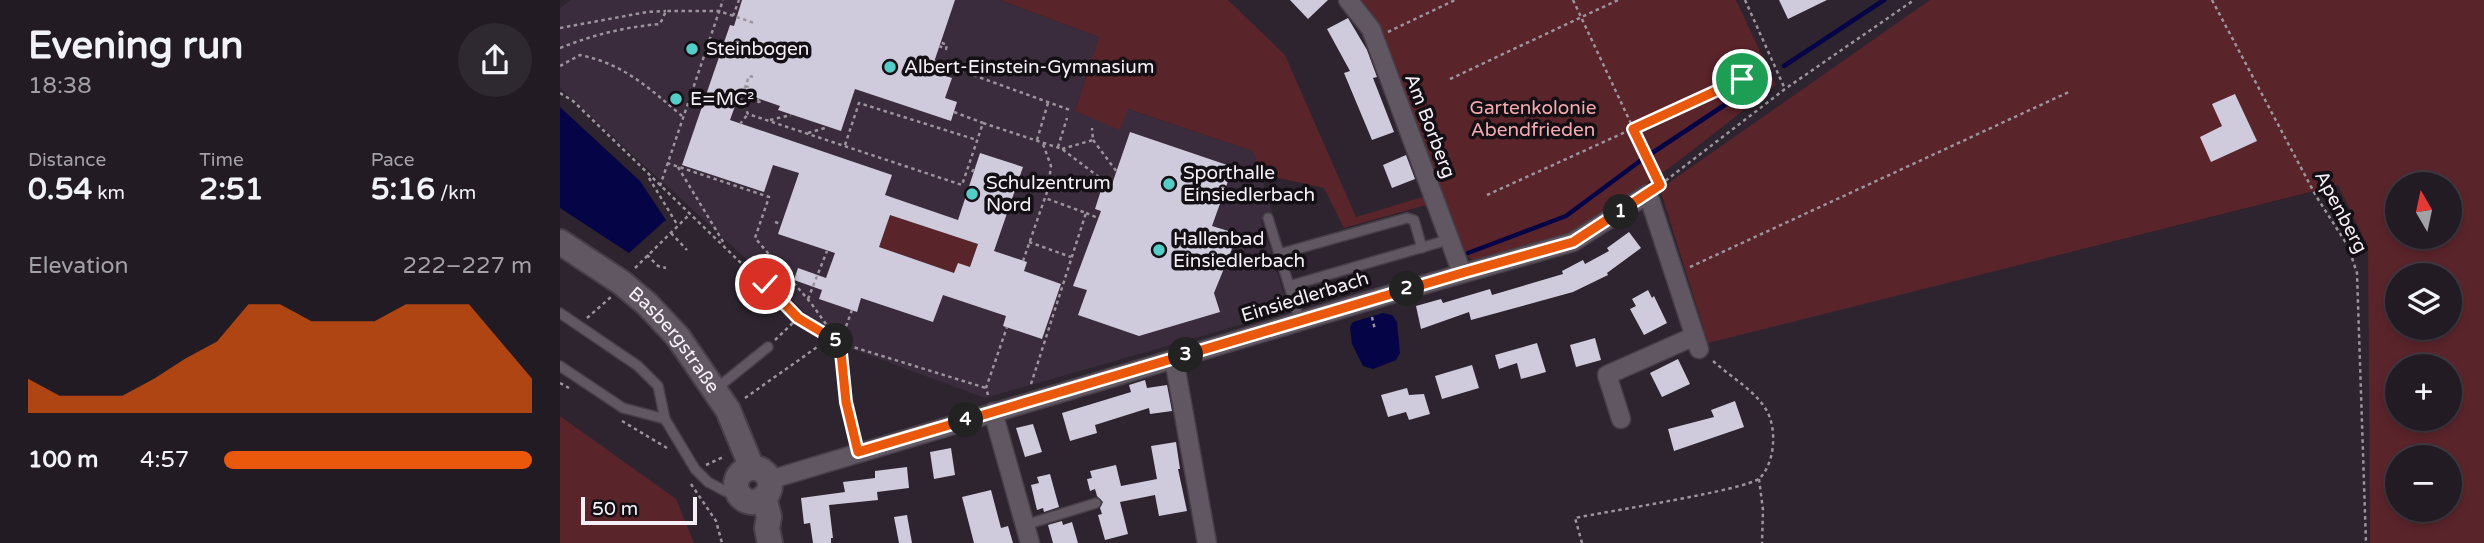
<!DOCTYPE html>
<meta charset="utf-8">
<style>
body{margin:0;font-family:"Varela Round",sans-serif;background:#2e2830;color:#f1f3f6;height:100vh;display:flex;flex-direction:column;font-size:26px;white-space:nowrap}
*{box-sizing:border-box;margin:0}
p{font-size:23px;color:#a2a1a6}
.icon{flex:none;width:38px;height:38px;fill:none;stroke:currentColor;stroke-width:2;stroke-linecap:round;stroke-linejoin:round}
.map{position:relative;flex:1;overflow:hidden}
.panel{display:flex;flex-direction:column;background:#221b23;width:560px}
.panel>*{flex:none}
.needle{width:46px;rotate:351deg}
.buttons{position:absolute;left:1825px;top:172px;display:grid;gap:14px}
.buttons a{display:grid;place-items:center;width:77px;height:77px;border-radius:50%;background:#221b23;box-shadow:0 4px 10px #0003,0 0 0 2px #3f3941;font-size:35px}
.scale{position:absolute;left:21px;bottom:18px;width:116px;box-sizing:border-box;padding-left:7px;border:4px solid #f5eff6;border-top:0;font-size:19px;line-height:24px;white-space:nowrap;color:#f5eff6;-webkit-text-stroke:5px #130f14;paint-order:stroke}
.pin{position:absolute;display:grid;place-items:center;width:60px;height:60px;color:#fff;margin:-30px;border:4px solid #fff;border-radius:50%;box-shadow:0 2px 7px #0007}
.km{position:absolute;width:35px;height:35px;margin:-18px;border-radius:50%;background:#222;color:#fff;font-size:19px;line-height:35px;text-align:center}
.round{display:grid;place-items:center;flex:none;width:74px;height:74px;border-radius:37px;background:#2e2830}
.head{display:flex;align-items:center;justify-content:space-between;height:119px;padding:0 28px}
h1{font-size:38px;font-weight:700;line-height:52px}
.figures{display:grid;grid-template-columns:repeat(3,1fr);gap:10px;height:119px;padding:7px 28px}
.figures div{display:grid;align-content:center}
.figures b{font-size:30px;font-weight:700}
.figures small{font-size:19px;font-weight:400}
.figures p{font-size:19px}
.chart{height:196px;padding:14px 28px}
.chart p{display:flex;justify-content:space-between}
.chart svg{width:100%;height:126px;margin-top:7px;fill:#ea580c;opacity:.7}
ul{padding:0 28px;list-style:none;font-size:23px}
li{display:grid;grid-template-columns:112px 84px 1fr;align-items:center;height:52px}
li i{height:18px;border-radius:9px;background:#ea580c}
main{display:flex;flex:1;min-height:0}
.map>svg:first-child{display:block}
</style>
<main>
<section class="panel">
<div class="head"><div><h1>Evening run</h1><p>18:38</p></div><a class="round"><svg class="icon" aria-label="share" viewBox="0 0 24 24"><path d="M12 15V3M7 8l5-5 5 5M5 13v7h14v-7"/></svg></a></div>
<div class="figures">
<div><p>Distance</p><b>0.54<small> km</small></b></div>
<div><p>Time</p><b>2:51</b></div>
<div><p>Pace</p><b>5:16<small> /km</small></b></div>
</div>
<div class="chart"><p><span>Elevation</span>222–227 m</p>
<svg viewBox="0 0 160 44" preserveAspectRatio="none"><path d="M0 44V32L10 38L20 38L30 38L40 32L50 25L60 19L70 6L80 6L90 12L100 12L110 12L120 6L130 6L140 6L150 19L160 32V44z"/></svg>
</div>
<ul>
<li><b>100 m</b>4:57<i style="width:100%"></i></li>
</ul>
</section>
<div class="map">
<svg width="1924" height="543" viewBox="0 0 1924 543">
<rect width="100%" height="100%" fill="#2d242f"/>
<polygon fill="#3a2c3c" points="11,0 440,0 539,37 515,111 567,109 694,151 713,215 701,220 729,311 425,398 279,344 0,88 0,8"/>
<g fill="#5a242b" fill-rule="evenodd">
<polygon points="440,0 668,0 725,55 796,217 873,194 811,29 788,0 1176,0 1216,85 1116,163 1018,231 915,263 891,239 877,202 784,228 764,188 701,174 693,151 568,109 560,130 515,111 539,37"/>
<path d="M1370,0H1924V543H1810L1808,247L1778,185L1148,343L1100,189ZM1838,184H1890V236H1838ZM1838,275H1890V327H1838ZM1838,366H1890V418H1838ZM1838,457H1890V509H1838Z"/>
<polygon points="330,215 418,244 400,296 378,267 319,247"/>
<polygon points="0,416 116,499 134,543 0,543"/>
</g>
<g fill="#050446">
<polygon points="0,107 80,181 106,220 69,253 0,208"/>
<polygon points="823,313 832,315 837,322 840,353 836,360 813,369 803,366 792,344 790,327 793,322"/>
</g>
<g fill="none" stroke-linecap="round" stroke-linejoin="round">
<g stroke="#050446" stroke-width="4.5">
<polyline points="1224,66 1324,0"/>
<polyline points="908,253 1006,216 1080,161 1210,75"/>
</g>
</g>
<g fill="#cfcbdc" fill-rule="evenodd">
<path d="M182,0H395L371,71L392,78L385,98L397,102L391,121L295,89L281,131L218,110L220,106L180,92L170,120L332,175L325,195L398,220L420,153L463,167L434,251L467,262L464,271L501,284L482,339L443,326L446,316L383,295L373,322L301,298L297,312L259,299L262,290L234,280L238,268L266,278L275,253L218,234L239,173L213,165L204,192L122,165L170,25L174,26ZM330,215L418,244L410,267L398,263L394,273L319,247Z"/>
<polygon points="730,0 768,0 748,19"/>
<polygon points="1219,0 1267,0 1228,19"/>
<polygon points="788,18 807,50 817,77 813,78 834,132 812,140 784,73 790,71 767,29"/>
<polygon points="1675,94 1697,141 1651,162 1640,137 1662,126 1652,104"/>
<polygon points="570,132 673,167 652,226 678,234 654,293 660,312 579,336 518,315 527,290 513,286 541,211 535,209 542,187 550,190"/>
<polygon points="846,155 855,179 832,188 823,165"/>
<polygon points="1069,232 1081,248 1047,273 1048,275 1013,292 911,320 909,312 861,329 856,306 881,299 883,303 930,289 932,295 1003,274 1002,271 1023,260 1025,264 1049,251 1047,248"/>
<polygon points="1088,290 1092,298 1094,296 1107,323 1084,335 1070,309 1076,306 1072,299"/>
<polygon points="1035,338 1041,360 1016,367 1010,345"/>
<polygon points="977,343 986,372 961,379 957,363 939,369 935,355"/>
<polygon points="1118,359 1130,384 1102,397 1090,373"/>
<polygon points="912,365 919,388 882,399 875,376"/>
<polygon points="585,380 587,388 607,385 612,411 590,414 589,408 535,425 537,433 510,441 502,413 571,392 569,385"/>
<polygon points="847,388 849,395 864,394 870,414 849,420 846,412 828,417 821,395"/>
<polygon points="1175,401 1184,427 1114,451 1108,429 1154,417 1151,410"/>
<polygon points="473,424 482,452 465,457 456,428"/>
<polygon points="616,442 620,469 618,469 627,511 599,516 595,495 560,502 568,534 545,540 538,515 542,514 540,508 543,502 537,496 535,489 530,491 527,479 532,478 530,471 556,465 561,486 597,479 591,446"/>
<polygon points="391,448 395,475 374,479 370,452"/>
<polygon points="347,467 349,488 317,492 318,500 269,505 273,538 271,538 271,543 253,543 250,523 244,524 241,498 285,492 283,482 315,478 315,471"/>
<polygon points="490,474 499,507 484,512 483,508 477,510 471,485 479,483 477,477"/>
<polygon points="431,490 441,528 448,526 453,543 414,543 402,497"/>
<polygon points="347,515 352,543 339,543 334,517"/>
<polygon points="502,521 503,525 512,522 518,543 493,543 488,525"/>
</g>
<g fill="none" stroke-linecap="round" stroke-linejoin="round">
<defs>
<g id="lane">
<polyline points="708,218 740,321"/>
<polyline points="719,254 847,218 854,220 862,248"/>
<polyline points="729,286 891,239"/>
<polyline points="0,313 78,366 98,386 105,419 135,469 148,482 165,491 176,490"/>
<polyline points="0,366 63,408 105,419"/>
<polyline points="157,388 208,347"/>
<polyline points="465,525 536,503"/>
</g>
<g id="street">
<polyline points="788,0 811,29 902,273"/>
<polyline points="614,359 647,543"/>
<polyline points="433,412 470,543"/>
<polyline points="1061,419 1047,375 1135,336"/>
<polyline points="209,480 838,292 1013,242 1088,194 1139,349"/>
</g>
<g id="secondary">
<path id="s1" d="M0,242L62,283L87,304L118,337L168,410L192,468"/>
<circle cx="193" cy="485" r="17"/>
<polyline points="204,497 209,517 207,528 210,543"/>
</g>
</defs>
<use href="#lane" stroke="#473f48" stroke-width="12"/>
<use href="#street" stroke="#473f48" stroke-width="21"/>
<use href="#secondary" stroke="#473f48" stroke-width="28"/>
<g stroke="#9b949c" stroke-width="2.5" stroke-dasharray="3.5 3.5" stroke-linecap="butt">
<polyline points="1013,0 1098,181"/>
<polyline points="1185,0 1225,89"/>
<polyline points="1652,0 1756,196 1788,246 1797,273 1806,543"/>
<polyline points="173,16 179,0"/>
<polyline points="0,28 87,12 106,11"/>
<polyline points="828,32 895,0"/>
<polyline points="379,46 386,49 387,45 380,42"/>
<path d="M0,48C33,35 64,27 100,24L106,11H159L194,23"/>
<polyline points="374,61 510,110"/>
<path d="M0,66L20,55C64,64 89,88 122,116"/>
<polyline points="193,77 189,76 181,99 188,114 402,185 423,123 502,149 548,184 547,189"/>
<polyline points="890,79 1058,0"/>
<polyline points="185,86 188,87 184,97 199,102 203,100"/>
<polyline points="0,93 13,101 238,318 280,343 426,388"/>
<polyline points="191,96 199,100"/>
<polyline points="394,112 423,123"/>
<polyline points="210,120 231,115"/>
<polyline points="180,124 188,114"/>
<polyline points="248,133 268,127"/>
<polyline points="477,140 488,103"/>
<polyline points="533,140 557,172"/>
<polyline points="285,145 299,103 417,140"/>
<polyline points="498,147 507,118"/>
<polyline points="502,149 533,140 532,128"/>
<polyline points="107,163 209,197 195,238 251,303 278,341"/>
<polyline points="118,167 165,245"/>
<polyline points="412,172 416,166"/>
<polyline points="89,178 118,226"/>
<polyline points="1100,185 1225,89 1354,0"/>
<polyline points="100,186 163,0"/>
<polyline points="927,195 1182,79"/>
<polyline points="526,213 538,218"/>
<polyline points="215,222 221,224"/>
<polyline points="111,233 127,250"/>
<polyline points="469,242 511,257"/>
<polyline points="87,255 98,266 106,268"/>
<polyline points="463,261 488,189 491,166 483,144"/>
<polyline points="1130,267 1511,91"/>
<polyline points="75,268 130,214"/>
<polyline points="248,299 267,251"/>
<polyline points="292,310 280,343 286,402 294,439"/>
<polyline points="812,317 815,330"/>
<polyline points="27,318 51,297"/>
<polyline points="215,340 238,318"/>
<polyline points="0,383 9,388"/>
<polyline points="471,384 526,213 485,198"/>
<polyline points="428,395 426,388 447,327"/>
<polyline points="185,398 270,338"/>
<polyline points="62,421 107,448"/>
<polyline points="146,465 165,456"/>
<polyline points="1199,479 1203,510 1202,543"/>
<polyline points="131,484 156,521 162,543"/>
<path d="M1022,543L1015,518C1043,512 1187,490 1200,478C1215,462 1217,430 1207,411C1194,389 1170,377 1152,360"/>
</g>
<use href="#lane" stroke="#615763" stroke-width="9"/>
<use href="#street" stroke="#615763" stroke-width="18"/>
<use href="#secondary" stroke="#615763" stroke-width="24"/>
</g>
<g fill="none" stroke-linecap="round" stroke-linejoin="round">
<defs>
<polyline id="route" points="205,284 238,318 280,343 286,402 298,452 902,273 1013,242 1100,185 1073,129 1182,79"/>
</defs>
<use href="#route" stroke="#fff" stroke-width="14"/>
<use href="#route" stroke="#ea580c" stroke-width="9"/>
</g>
<g fill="#54cdc6" stroke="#130f14" stroke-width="2.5">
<circle cx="132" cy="49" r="7"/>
<circle cx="330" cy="67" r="7"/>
<circle cx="116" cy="99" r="7"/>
<circle cx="609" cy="184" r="7"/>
<circle cx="412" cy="194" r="7"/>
<circle cx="599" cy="250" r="7"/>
</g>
<g text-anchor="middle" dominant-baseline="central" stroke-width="7" stroke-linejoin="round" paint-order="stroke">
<g font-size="19" fill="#f5eff6" stroke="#130f14" text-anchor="start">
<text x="146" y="49">Steinbogen</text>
<text x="344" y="67">Albert-Einstein-Gymnasium</text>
<text x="130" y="99">E=MC²</text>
<text x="623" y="173">Sporthalle<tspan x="623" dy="22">Einsiedlerbach</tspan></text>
<text x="426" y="183">Schulzentrum<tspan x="426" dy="22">Nord</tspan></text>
<text x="613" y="239">Hallenbad<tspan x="613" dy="22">Einsiedlerbach</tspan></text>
</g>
<g font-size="19" fill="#f4aab0" stroke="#130f14">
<text x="973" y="108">Gartenkolonie<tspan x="973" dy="22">Abendfrieden</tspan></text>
</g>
<g font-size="19" fill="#f5eff6" stroke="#130f14">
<text transform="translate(870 126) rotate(69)">Am Borberg</text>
<text transform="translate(1781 212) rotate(62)">Apenberg</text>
<text transform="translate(745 297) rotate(-17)">Einsiedlerbach</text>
<text stroke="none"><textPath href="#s1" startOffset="152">Basbergstraße</textPath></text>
</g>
</g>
</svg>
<div class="buttons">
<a><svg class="needle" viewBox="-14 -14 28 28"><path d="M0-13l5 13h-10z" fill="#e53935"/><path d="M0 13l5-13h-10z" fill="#a2a1a6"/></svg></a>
<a><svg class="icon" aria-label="layers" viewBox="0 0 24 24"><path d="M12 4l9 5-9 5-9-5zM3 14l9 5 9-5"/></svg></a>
<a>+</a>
<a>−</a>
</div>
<div class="scale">50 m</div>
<div class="pin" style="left:1182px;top:79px;background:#1e9e55"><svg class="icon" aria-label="arrive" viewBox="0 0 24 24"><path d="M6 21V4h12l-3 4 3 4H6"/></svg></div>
<div class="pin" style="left:205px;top:284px;background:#d93025"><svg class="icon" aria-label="check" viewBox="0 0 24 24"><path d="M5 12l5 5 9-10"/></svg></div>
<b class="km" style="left:1061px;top:212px">1</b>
<b class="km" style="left:847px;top:289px">2</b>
<b class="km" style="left:626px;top:355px">3</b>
<b class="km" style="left:406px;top:420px">4</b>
<b class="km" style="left:276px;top:341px">5</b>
</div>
</main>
